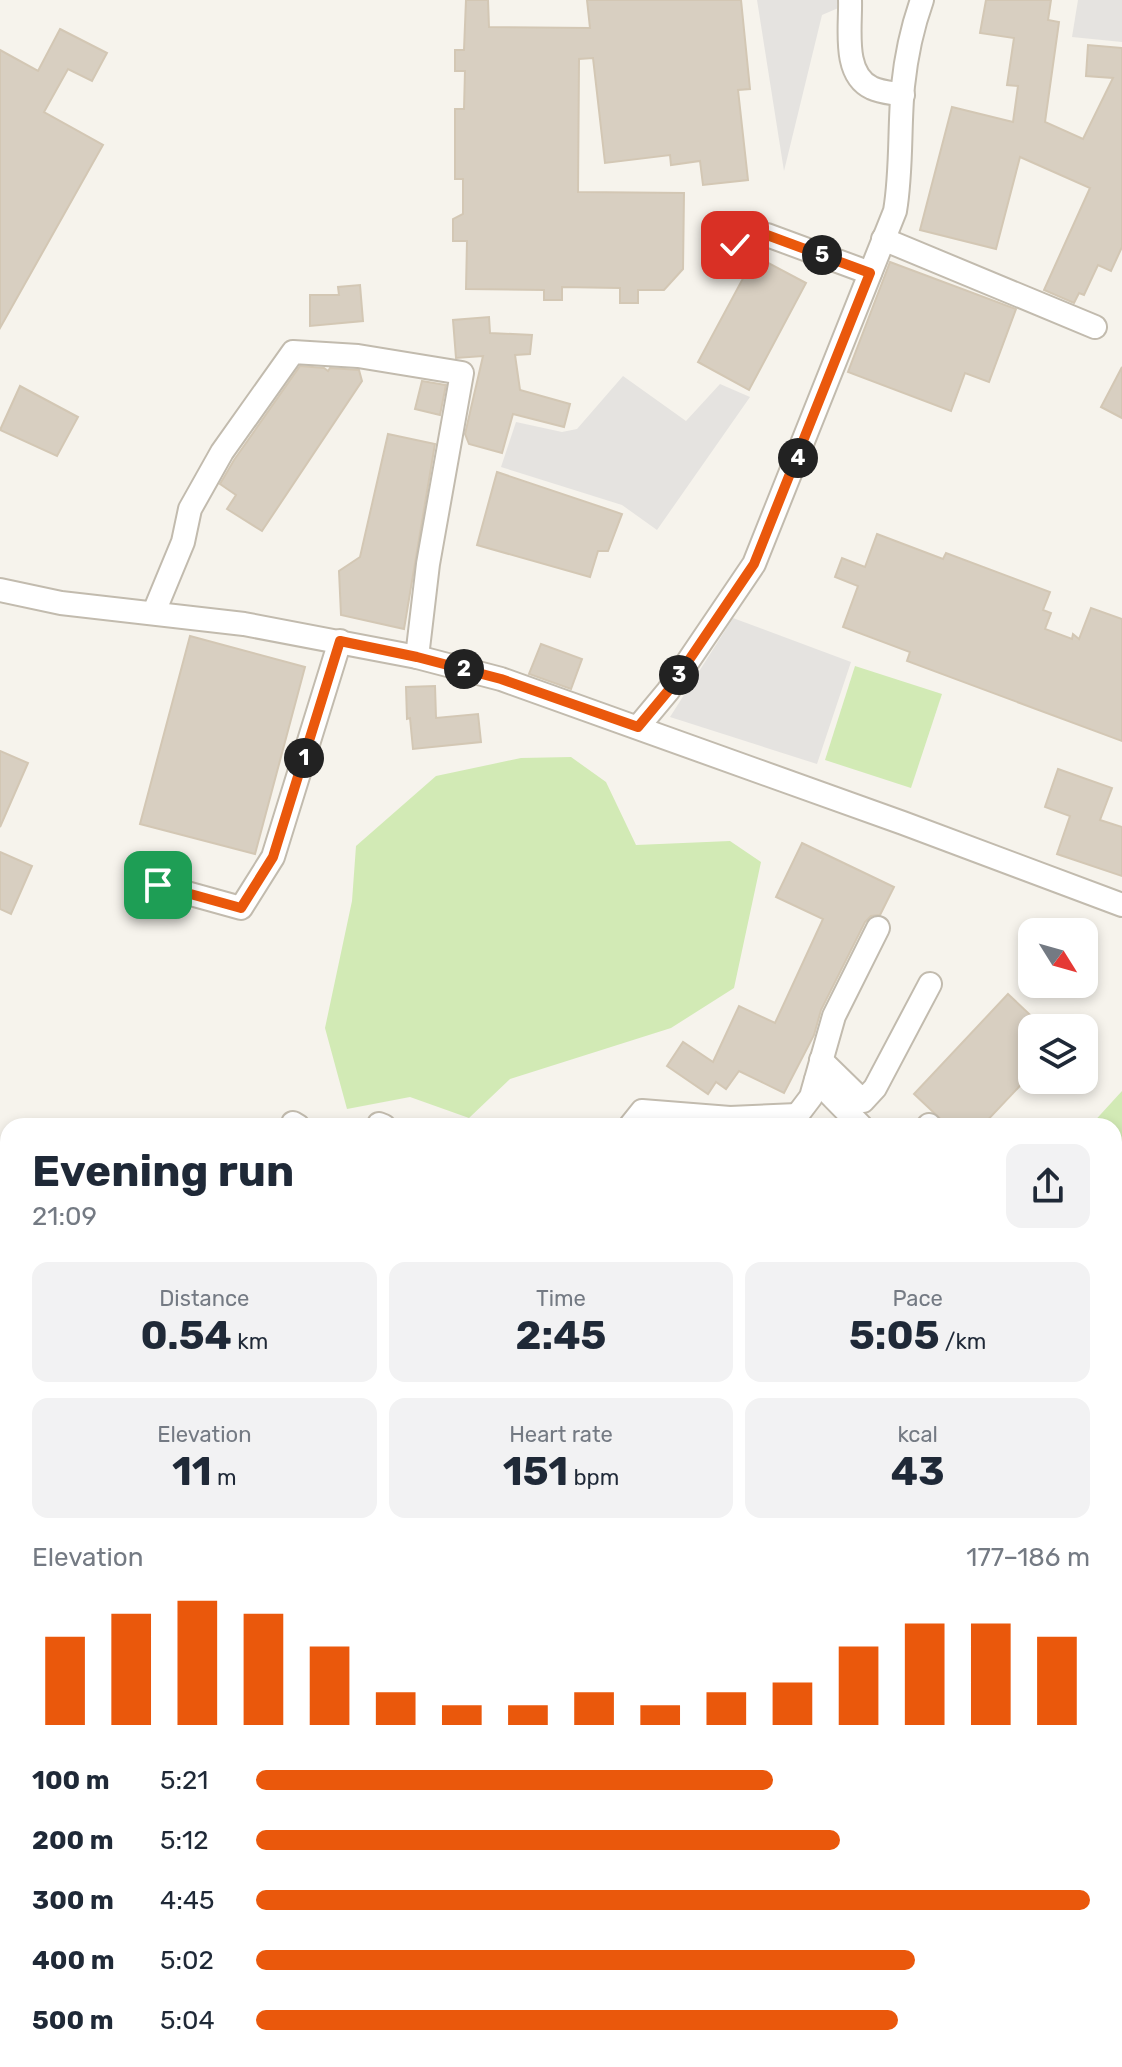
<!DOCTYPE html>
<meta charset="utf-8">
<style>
body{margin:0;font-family:Rubik,sans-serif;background:#f2f2f3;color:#1f2937;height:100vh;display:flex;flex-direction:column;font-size:30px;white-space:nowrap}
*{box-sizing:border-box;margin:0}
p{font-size:26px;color:#747a83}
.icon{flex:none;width:44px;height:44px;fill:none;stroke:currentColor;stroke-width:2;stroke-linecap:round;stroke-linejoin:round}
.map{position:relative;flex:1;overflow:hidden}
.drawer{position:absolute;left:0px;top:1118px;width:1122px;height:950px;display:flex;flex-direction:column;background:#fff;border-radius:24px 24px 0 0;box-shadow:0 4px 12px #0003}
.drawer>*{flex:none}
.needle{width:52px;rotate:127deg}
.controls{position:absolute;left:1018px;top:918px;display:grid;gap:16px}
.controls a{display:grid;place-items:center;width:80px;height:80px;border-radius:16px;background:#fff;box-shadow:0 4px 12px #0003;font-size:40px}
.pin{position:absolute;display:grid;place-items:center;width:68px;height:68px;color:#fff;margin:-34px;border-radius:16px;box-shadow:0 4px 12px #0006}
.km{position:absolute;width:40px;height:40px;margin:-20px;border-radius:50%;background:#222;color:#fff;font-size:22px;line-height:40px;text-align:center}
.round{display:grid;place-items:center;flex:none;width:84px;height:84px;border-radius:16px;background:#f2f2f3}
.head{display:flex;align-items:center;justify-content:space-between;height:136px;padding:0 32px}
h1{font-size:44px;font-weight:700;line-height:60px}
.figures{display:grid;grid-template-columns:repeat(3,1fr);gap:12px;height:136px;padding:8px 32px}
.figures div{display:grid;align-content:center;border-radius:16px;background:#f2f2f3;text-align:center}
.figures b{font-size:40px;font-weight:700}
.figures small{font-size:22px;font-weight:400}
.figures p{font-size:22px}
.chart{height:224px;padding:16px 32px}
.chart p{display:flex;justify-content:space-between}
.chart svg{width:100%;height:144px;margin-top:8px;stroke:#ea580c;stroke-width:6}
ul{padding:0 32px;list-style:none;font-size:26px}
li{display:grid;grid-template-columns:128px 96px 1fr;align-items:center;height:60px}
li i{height:20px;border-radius:10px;background:#ea580c}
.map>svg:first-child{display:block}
</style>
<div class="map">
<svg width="1122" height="2067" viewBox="0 0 1122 2067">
<rect width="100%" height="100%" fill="#f6f3ec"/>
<polygon fill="#e6e2dd" points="1122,1742 1122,2067 835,2067 842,2060 1114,2060 1114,1751"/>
<g fill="#d2eab5">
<polygon points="855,666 942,694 911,788 825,760"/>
<polygon points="571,757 606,782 636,845 730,841 761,862 734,988 671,1028 510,1079 469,1118 410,1097 347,1109 325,1028 352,901 356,846 436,776 521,758"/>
<polygon points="1122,1091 1122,1208 1114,1212 1114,1126 1090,1126"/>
<polygon points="0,1371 8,1380 8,1606 0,1610"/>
<polygon points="8,1940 8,2060 248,2060 243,2067 0,2067 0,1941"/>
<polygon points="875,2060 976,2060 976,2067 883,2067"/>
</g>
<g fill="#e5e3e0">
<polygon points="757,0 857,0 822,15 784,171"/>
<polygon points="1078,0 1122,0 1122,42 1072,37"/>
<polygon points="623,376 686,421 720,384 750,397 657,530 622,505 501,467 516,422 562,432 577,429"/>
<polygon points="733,618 851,662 817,764 670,717"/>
</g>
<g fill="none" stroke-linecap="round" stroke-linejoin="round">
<polyline stroke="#a9d4f2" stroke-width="5" points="575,2067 588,2060"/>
</g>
<g fill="#d8cfc1" stroke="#d3c7b4" stroke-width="2">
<polygon points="466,0 488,0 489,27 590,28 587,0 741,0 750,89 738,90 748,180 703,185 700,161 671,165 670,155 605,163 593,58 579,59 578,192 684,193 683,269 664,290 638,290 638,303 620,303 620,288 562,287 562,300 544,300 544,290 466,289 467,241 453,241 453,219 463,214 463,179 455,179 455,109 464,109 465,71 455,71 455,50 464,50"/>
<polygon points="986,0 1051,0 1048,20 1059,22 1045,122 1083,139 1113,78 1086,76 1088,45 1122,48 1122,247 1111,271 1098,265 1084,295 1079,293 1074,303 1044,290 1090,188 1020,157 996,249 920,230 952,107 1013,122 1018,86 1007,85 1014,38 980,33"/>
<polygon points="60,29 107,53 92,81 68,69 44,112 103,145 0,328 0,50 38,71"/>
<polygon points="755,256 806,283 749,390 698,362"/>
<polygon points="890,262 1016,309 989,382 965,373 951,411 848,372"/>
<polygon points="360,285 363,321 310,326 310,295 339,295 338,287"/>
<polygon points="489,317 490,333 532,335 530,354 515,355 520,390 570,404 564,427 513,414 502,453 469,444 465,434 483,356 456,358 453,320"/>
<polygon points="300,366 324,368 328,371 330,368 359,370 362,381 262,531 227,509 236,495 220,484 234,460"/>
<polygon points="1122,367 1122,418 1101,407"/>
<polygon points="422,381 446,385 440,415 415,409"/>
<polygon points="20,386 78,417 57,456 0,430"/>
<polygon points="388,434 435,444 404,629 341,615 339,571 360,557"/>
<polygon points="497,472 622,514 608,551 598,551 590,577 477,545"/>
<polygon points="877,534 943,559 946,553 1050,592 1043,610 1051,613 1045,629 1072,639 1073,634 1079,639 1091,608 1122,619 1122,741 907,661 910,652 843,627 858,586 835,577 842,558 865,567"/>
<polygon points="190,636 305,667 255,854 140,824"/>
<polygon points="541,644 582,659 571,689 529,674"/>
<polygon points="435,686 436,718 478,714 481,742 413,749 410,718 407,719 406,687"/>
<polygon points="0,751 28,763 0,827"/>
<polygon points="1058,769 1112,788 1100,820 1122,827 1122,876 1057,854 1070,816 1045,807"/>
<polygon points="802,843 894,887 880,915 871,916 865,922 821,1010 814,1035 784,1093 739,1071 726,1089 716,1082 708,1094 667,1066 683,1042 713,1062 739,1006 775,1023 823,919 776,897"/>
<polygon points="0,852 32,866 11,914 0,909"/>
<polygon points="1008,994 1044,1028 1032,1028 1032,1073 982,1126 948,1126 914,1094"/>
</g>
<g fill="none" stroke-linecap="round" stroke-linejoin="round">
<defs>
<g id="minor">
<path d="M850,0C851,27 842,74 872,88C880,92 893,93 903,95"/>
<polyline points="883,239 1095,327"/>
<path d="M721,262C735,245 745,235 767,235L870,273"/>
<polyline points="0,590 61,603 244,624 417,657 501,679 903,823 1122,905"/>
<polyline points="154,612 183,542 190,509 222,452 293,352 358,356 462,373 428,564 417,657"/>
<path d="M638,727L668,691L754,564L895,211C902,170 899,128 903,86C906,57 912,28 922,0"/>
<polyline points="158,885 241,908 273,857 340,641"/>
<polyline points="821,1060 863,1101 875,1088 930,984"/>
<polyline points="816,1080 861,1126"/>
<polyline points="292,1126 293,1123 298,1126"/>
<polyline points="378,1126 379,1124 384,1126"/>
<polyline points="630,1126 642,1111 730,1118 797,1115"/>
<polyline points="789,1126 811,1097 834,1016 878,928"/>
<polyline points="928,1126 929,1125"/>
<polyline points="1114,1282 1122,1281"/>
<polyline points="1114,1631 1122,1622"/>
<polyline points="1114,1674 1122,1665"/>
<polyline points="1114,1822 1122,1821"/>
<polyline points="810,2060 819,2067"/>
<polyline points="754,2067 766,2060"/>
</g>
</defs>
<use href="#minor" stroke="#c2bbae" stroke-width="26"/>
<g stroke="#c4b79f" stroke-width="3" stroke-dasharray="4 4" stroke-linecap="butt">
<polyline points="0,1688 8,1684"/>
<polyline points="619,2060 621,2067"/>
<polyline points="196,2067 197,2060"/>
<polyline points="550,2067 565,2060"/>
</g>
<use href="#minor" stroke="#fff" stroke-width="22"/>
</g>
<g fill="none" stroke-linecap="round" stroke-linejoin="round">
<defs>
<polyline id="route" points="158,885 241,908 273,857 340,641 417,657 501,679 638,727 668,691 754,564 870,273 767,235 751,235 735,245"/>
</defs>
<use href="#route" stroke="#fff" stroke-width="16"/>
<use href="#route" stroke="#ea580c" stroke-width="10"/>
</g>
</svg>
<div class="controls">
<a><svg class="needle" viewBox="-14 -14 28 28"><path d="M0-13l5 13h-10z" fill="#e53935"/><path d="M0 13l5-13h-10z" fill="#747a83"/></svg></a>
<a><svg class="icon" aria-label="layers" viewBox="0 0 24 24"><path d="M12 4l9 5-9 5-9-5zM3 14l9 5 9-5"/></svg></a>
</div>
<div class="pin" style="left:158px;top:885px;background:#1e9e55"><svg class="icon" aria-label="arrive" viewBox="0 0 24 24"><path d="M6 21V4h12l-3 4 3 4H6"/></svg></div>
<div class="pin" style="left:735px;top:245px;background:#d93025"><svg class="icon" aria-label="check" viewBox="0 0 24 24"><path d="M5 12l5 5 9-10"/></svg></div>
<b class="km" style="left:304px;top:758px">1</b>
<b class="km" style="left:464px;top:669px">2</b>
<b class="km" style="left:679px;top:675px">3</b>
<b class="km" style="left:798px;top:458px">4</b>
<b class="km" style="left:822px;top:255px">5</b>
<section class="drawer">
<div class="head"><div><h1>Evening run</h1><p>21:09</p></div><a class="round"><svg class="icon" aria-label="share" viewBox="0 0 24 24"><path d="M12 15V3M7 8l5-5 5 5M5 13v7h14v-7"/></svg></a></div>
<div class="figures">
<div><p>Distance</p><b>0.54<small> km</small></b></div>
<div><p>Time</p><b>2:45</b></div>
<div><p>Pace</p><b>5:05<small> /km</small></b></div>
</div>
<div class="figures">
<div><p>Elevation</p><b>11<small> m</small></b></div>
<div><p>Heart rate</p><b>151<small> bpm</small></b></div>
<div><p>kcal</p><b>43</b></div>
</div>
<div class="chart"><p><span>Elevation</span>177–186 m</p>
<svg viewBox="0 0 160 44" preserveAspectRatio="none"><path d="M5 44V17M15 44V10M25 44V6M35 44V10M45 44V20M55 44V34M65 44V38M75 44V38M85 44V34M95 44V38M105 44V34M115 44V31M125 44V20M135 44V13M145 44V13M155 44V17"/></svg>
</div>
<ul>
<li><b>100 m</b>5:21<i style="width:62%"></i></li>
<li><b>200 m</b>5:12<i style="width:70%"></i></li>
<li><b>300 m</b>4:45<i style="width:100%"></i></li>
<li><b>400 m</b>5:02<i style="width:79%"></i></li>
<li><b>500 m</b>5:04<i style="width:77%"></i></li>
</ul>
</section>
</div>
